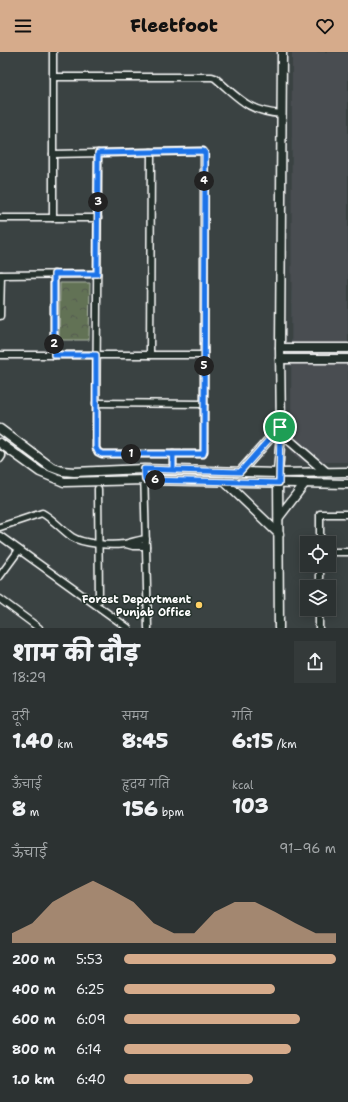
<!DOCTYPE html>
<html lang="hi">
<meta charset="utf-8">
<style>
body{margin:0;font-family:"Shantell Sans","Playpen Sans Deva",sans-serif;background:#343a3a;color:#f1f3f6;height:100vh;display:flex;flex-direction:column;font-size:15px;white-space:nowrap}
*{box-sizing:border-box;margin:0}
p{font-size:13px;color:#a6aaac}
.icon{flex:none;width:22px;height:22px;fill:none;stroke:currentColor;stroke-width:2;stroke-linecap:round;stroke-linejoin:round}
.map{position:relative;height:576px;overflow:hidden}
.drawer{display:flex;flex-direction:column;background:#2c3232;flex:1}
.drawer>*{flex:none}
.fabs{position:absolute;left:300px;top:484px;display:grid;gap:8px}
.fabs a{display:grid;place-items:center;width:36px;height:36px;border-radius:0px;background:#2c3232;box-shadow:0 2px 10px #0003,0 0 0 1px #484d4d;font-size:20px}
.pin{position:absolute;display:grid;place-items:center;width:34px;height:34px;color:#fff;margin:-17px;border:2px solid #fff;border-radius:50%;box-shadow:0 1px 4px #0007}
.km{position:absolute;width:20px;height:20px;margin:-10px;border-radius:50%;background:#222;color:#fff;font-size:11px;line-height:20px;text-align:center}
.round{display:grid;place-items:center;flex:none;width:42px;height:42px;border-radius:0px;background:#343a3a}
.head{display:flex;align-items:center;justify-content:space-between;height:68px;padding:0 12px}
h1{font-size:22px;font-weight:800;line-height:30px}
.figures{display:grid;grid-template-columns:repeat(3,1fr);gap:6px;height:68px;padding:4px 12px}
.figures div{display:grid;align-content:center}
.figures b{font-size:20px;font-weight:800}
.figures small{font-size:11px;font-weight:400}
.figures p{font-size:11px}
.chart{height:112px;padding:8px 12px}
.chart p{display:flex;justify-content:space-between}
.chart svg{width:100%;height:72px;margin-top:4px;fill:#d6ab8b;opacity:.7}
ul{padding:0 12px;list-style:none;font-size:13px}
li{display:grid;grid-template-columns:64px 48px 1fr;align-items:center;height:30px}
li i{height:10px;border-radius:5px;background:#d6ab8b}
header{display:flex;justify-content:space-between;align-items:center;height:52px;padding:0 12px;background:#d6ab8b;color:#111;font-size:18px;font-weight:800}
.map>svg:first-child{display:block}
</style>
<header><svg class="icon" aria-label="menu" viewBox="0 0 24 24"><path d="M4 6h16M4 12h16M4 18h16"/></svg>Fleetfoot<svg class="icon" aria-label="heart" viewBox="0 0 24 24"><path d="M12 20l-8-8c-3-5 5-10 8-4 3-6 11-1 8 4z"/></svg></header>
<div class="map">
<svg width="348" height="576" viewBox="0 0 348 576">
<defs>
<pattern id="forest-crowns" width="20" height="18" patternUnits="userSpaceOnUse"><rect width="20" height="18" fill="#627255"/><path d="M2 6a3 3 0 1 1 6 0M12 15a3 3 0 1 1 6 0" fill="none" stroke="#555b50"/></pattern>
</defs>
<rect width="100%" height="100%" fill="#3a4242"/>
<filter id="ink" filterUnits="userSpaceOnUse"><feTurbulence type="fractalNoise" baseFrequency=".025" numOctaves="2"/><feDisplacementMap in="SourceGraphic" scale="8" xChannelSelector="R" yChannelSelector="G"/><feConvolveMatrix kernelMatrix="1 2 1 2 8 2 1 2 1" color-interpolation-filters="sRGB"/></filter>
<g filter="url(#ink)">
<polygon fill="#484d51" points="292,0 348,0 348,410 303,410 291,401"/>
<polygon fill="url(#forest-crowns)" stroke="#b0b8aa" points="60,231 90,231 89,288 59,288"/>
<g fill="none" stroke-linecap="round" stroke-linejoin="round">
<defs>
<g id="street">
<path d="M53,25H212L215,26C240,47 247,59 281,62"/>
<polyline points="53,102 203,99 204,100 204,399 203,402 102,402 98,400 96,396 98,101"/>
<polyline points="0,166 98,166"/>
<polyline points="53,166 53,0"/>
<polyline points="0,223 97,222"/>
<polyline points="0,264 1,223"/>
<polyline points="0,303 204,303"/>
<polyline points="54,303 54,222"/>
<polyline points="150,303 151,100"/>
<polyline points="96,351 204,352"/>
<polyline points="0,402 2,404 0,407"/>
<polyline points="173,402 173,417"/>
<polyline points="144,417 148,576"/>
<polyline points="98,437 99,548"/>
<path d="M0,475L42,461C53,467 62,478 72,485C83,492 111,494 124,492C132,490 139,488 146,487"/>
<polyline points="0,484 128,576"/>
<polyline points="320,491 320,462 348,462"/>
<polyline points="126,492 133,494 146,494"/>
<polyline points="329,500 348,500"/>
<polyline points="0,524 19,498"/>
<polyline points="320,535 320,513"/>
<polyline points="0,547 39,576"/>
<polyline points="319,576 319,557"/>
</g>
<g id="secondary">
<polyline points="280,296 348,296"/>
<polyline points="280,307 348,307"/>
<polyline points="0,377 51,415 62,419 74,420 144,417 278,421 348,420"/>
<polyline points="281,381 326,420"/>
<polyline points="0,391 40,420 64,430 145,428 348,432"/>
<polyline points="240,420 280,375"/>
<polyline points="225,430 279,482"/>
<polyline points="279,465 305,431"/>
<polyline points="279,576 278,421 281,381 280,296 282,0"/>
</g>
</defs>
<use href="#street" stroke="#fff" stroke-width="9"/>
<use href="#secondary" stroke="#fff" stroke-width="11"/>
<use href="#street" stroke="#26332d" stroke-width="6"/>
<use href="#secondary" stroke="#26332d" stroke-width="8"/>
</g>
</g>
<g fill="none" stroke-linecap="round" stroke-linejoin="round" filter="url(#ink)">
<defs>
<polyline id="route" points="280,375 240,420 173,418 173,402 102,402 98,400 96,396 96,303 54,303 54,222 97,222 98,101 203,99 205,101 204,399 203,402 173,402 173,418 144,417 145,428 279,431 280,375"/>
</defs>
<use href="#route" stroke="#fff" stroke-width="8"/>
<use href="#route" stroke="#1a73e8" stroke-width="5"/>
</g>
<circle fill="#ffd166" stroke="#26332d" stroke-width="1.5" cx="199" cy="553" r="4"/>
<g text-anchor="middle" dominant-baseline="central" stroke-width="3" stroke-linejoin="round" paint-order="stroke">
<g font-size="11" font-weight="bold" fill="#fff" stroke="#26332d" text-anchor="end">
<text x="191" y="547">Forest Department<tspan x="191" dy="13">Punjab Office</tspan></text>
</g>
</g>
</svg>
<div class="fabs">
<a><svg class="icon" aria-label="locate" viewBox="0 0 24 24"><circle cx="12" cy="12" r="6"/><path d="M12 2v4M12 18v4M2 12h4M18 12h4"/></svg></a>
<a><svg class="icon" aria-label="layers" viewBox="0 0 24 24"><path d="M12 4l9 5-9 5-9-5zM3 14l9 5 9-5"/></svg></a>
</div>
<div class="pin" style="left:280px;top:375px;background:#1e9e55"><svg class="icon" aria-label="arrive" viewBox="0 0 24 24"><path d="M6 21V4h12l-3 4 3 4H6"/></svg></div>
<b class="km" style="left:131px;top:402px">1</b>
<b class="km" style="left:54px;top:292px">2</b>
<b class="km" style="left:98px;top:150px">3</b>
<b class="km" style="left:204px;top:129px">4</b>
<b class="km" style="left:204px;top:314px">5</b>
<b class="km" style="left:155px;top:428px">6</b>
</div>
<section class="drawer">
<div class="head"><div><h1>शाम की दौड़</h1><p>18:29</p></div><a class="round"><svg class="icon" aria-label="share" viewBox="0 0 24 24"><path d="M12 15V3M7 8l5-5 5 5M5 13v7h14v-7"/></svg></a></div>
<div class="figures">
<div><p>दूरी</p><b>1.40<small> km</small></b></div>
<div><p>समय</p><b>8:45</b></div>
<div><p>गति</p><b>6:15<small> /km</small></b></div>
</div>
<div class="figures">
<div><p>ऊँचाई</p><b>8<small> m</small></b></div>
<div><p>हृदय गति</p><b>156<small> bpm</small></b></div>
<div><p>kcal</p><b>103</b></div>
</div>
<div class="chart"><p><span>ऊँचाई</span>91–96 m</p>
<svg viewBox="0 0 160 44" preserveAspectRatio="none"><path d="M0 44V38L10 32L20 19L30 12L40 6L50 12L60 19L70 32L80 38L90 38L100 25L110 19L120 19L130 25L140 32L150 38L160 38V44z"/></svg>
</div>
<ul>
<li><b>200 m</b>5:53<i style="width:100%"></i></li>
<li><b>400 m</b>6:25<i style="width:71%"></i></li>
<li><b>600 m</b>6:09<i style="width:83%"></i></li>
<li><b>800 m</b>6:14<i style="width:79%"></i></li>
<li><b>1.0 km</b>6:40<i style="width:61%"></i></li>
</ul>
</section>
